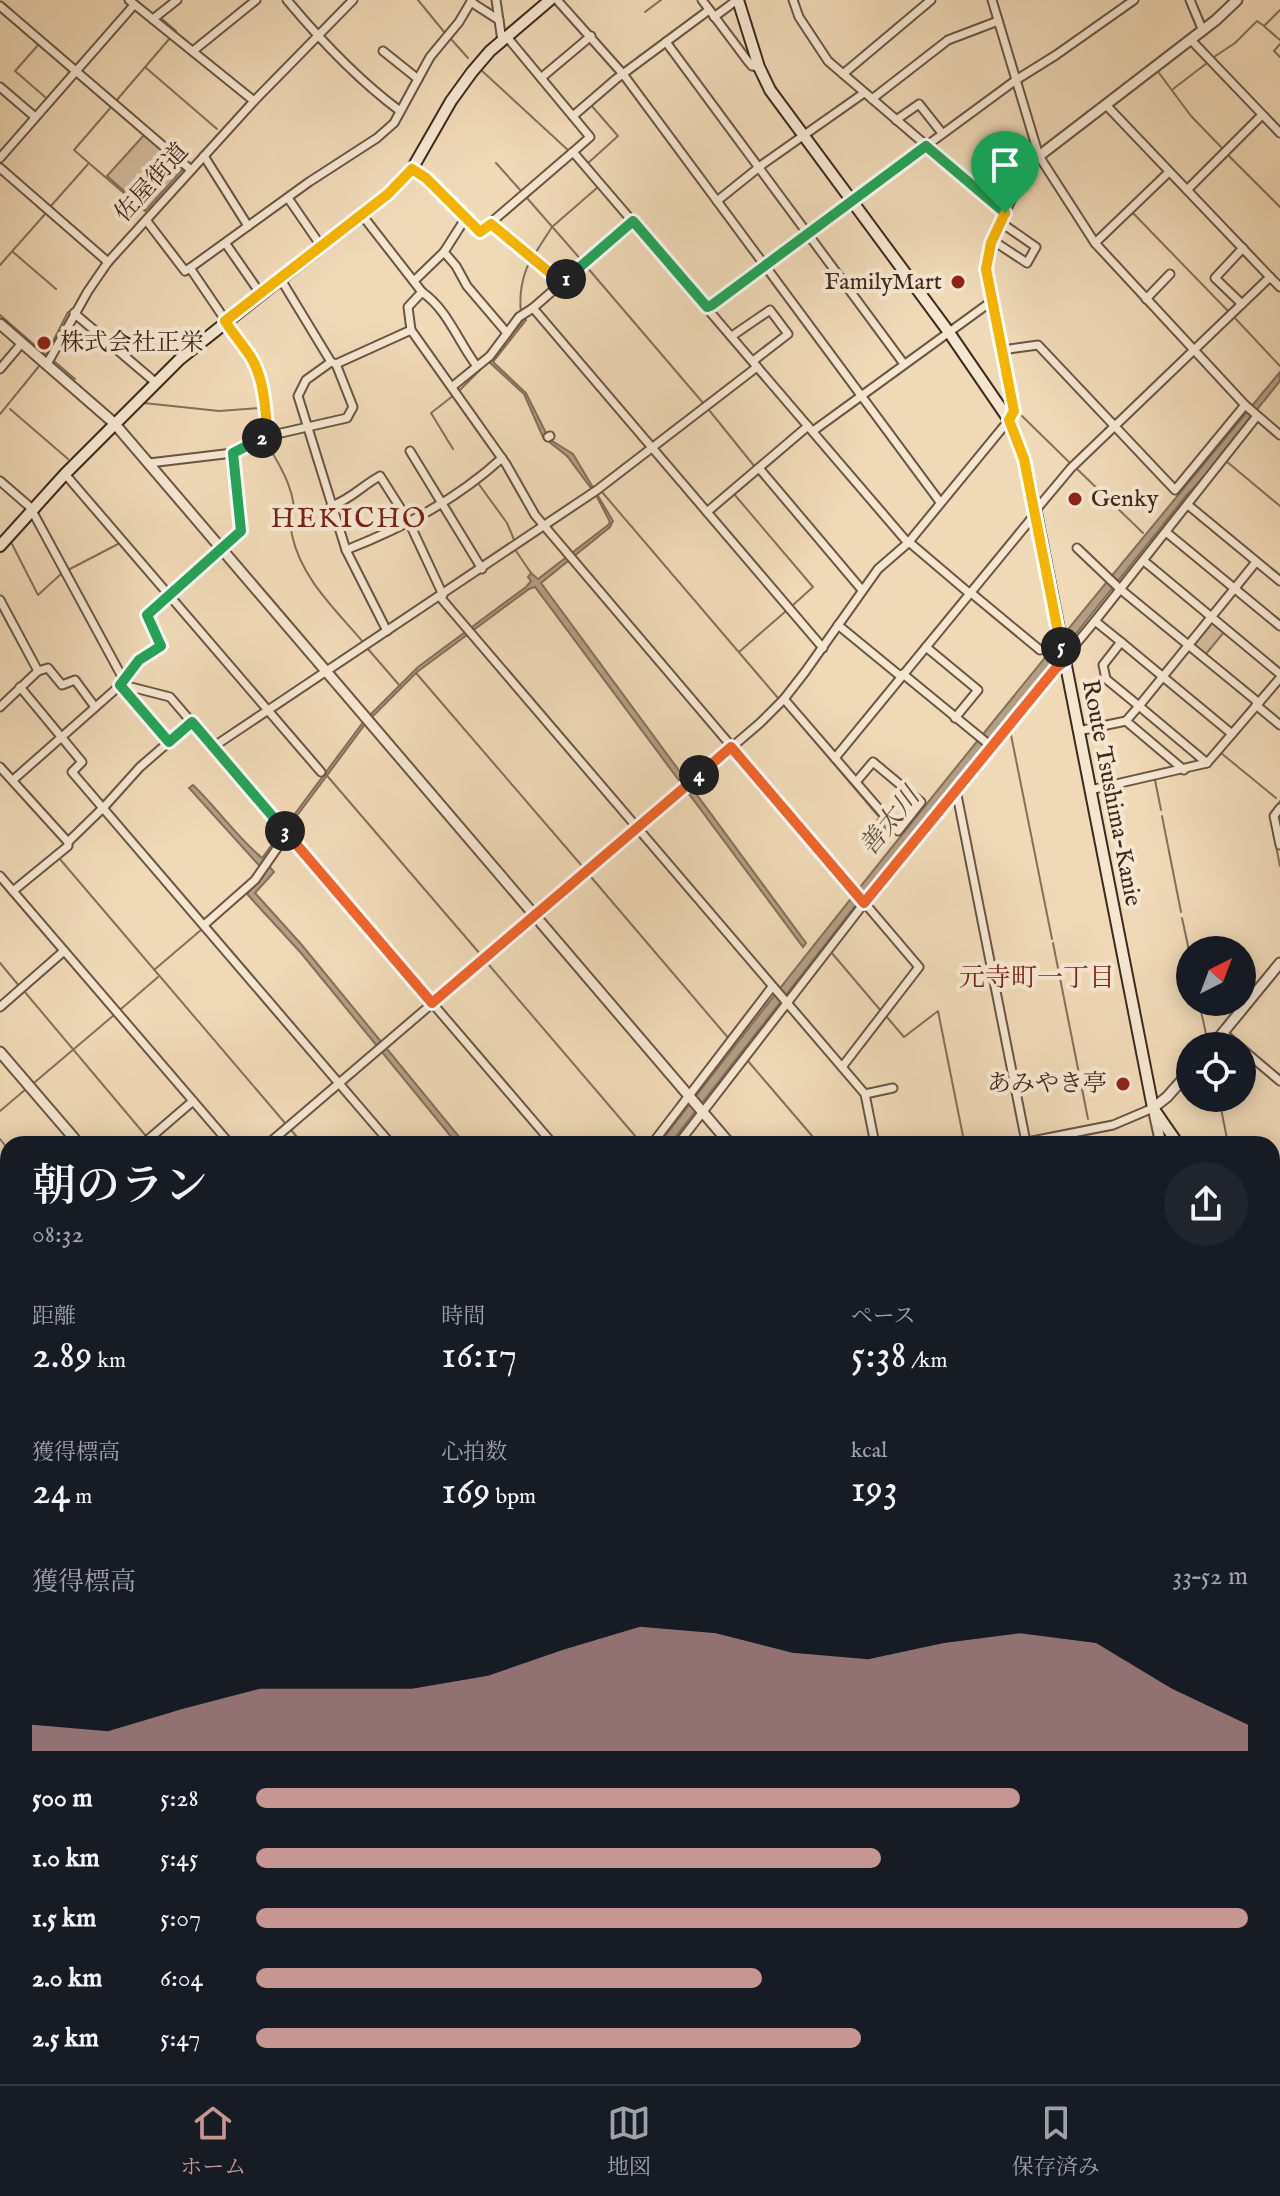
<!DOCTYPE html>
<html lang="ja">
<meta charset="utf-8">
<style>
body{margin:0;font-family:"IM FELL English","Noto Serif JP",serif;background:#20242c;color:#f1f3f6;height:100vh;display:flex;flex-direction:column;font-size:30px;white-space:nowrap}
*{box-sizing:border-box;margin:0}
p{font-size:26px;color:#9ea1a6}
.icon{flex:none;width:44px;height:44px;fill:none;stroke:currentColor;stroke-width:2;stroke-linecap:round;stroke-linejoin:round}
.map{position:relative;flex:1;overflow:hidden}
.sheet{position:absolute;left:0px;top:1136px;width:1280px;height:948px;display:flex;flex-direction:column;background:#171b24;border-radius:24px 24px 0 0;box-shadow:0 4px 20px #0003}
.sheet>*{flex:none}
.needle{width:52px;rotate:42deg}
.fabs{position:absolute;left:1176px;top:936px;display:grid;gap:16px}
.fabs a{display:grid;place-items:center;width:80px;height:80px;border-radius:50%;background:#171b24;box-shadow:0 4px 20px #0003;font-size:40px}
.pin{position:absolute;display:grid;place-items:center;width:68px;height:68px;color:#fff;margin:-82px -34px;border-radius:50% 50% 50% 0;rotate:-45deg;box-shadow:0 0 8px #0007}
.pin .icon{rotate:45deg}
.km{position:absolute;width:40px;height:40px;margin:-20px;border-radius:50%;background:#222;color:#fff;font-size:22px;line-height:40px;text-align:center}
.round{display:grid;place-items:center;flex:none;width:84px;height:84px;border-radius:42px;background:#20242c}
.headline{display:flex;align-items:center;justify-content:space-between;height:136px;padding:0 32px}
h1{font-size:44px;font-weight:600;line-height:60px}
.stats{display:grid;grid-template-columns:repeat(3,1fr);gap:12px;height:136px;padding:8px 32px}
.stats div{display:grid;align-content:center}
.stats b{font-size:40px;font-weight:600}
.stats small{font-size:22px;font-weight:400}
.stats p{font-size:22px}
.chart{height:224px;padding:16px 32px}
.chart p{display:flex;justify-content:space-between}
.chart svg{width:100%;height:144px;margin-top:8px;fill:#c59692;opacity:.7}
ul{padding:0 32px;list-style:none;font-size:26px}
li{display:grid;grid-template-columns:128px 96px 1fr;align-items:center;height:60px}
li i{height:20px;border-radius:10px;background:#c59692}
.tab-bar{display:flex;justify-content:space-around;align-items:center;height:112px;border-top:2px solid #363941;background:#171b24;font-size:22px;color:#9ea1a6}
.tab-bar a{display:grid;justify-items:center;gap:4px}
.tab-bar .current{color:#c59692}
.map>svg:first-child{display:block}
</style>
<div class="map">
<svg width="1280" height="2084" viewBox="0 0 1280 2084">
<rect width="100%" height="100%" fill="#f0d9b7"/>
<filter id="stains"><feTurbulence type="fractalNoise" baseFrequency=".0025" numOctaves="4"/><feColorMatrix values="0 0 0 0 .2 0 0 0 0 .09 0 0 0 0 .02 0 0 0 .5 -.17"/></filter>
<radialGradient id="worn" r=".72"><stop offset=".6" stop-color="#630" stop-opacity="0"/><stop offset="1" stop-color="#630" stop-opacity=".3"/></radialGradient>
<g fill="#d2bb9d" stroke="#88725d" stroke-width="2">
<polygon points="145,134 184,168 146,210 107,176"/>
<polygon points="1212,622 1225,631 1206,654 1195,645 1195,642"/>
<polygon points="1280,1491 1280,1553 1272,1554 1272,1492"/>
</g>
<g fill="#b39d83" stroke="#846f5a" stroke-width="2">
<path d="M520,313L526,320L493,362L526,393L549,439L573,454L613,521L610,527L541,583L806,943L803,947L535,587L529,589L417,672L366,723L264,860L274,872L255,893L301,944L465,1144H457L301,953L247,894L265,872L189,788L193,785C217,808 236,836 262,858L364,721L418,667L526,587L531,581L528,577L531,573L538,579L608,525L610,522L596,495L567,456L543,437L524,394L489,362L523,320Z"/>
<path d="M1280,372V381L1217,459V463L1186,496L991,740L898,851L670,1144H659C860,882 1069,626 1280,372Z"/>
</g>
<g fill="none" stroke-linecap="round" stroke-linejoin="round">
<g stroke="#846f5a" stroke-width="2">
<polyline points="418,0 445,33"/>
<polyline points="645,12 661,0"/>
<polyline points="161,18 176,31"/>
<polyline points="1265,27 1280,40"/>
<polyline points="451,39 468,58"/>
<polyline points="39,44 15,71 45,97"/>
<polyline points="1280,44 1274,51 1280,57"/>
<polyline points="1214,57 1235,43 1257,21 1264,26 1280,10"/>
<polyline points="145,67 217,129"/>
<polyline points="480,69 569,151"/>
<polyline points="1159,73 1191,116 1222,148"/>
<polyline points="1173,89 1207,63"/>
<polyline points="116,101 170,38"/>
<polyline points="1227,154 1280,207"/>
<polyline points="496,163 522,192"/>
<polyline points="90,164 145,211"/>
<polyline points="587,164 618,136 591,105 596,101"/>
<polyline points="527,198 583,262"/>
<polyline points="50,207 89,163 74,150 112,106"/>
<polyline points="1132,212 1228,311"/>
<polyline points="13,252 56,289"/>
<polyline points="534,255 552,227 598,187"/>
<polyline points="0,265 46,213"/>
<polyline points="586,266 704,404"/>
<path d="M521,313C519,295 522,277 530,261"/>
<polyline points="0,315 46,355 68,312"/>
<polyline points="1234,317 1280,366"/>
<polyline points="54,361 75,379"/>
<polyline points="460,390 486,364"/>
<polyline points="144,403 219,411 261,408 263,435"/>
<polyline points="10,409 68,459"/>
<polyline points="709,410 755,467"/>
<polyline points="0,414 40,365"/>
<polyline points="1022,416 1070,463"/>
<path d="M266,442C278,462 293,486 294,510C294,518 290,527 292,535C301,578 335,609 363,642"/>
<polyline points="453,449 431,413 454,395"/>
<polyline points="1226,461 1280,506"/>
<polyline points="1075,467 1143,533"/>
<polyline points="478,483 507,523 515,542"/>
<polyline points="602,492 778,698"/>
<polyline points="734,494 813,587 793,605"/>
<polyline points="124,538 170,591"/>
<polyline points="12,544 38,595 61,574"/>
<polyline points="516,551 531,573"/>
<polyline points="68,570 120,543"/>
<polyline points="368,649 400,686"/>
<polyline points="739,652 786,611"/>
<polyline points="416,673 582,866"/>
<polyline points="784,705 880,818 877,820 888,833"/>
<polyline points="1010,730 1052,939"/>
<polyline points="1221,753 1276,798"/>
<polyline points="323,771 481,955"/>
<polyline points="1155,780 1161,810"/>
<polyline points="1162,816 1181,912"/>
<polyline points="880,819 886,828"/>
<polyline points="1274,836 1270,815 1280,801"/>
<polyline points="1276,846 1280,866"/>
<polyline points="59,858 285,1123"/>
<polyline points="591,877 730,1040"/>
<polyline points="1182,918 1190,955"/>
<polyline points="1053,943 1088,1119"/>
<polyline points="831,952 881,1011"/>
<polyline points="0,963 20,987"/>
<polyline points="489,965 642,1144"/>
<polyline points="154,970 201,930"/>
<polyline points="24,991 146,1136"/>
<polyline points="1199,1002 1208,1043"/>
<polyline points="121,1009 158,977"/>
<polyline points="886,1016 904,1037 938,1011 964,1141"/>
<polyline points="748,1061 819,1144"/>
<polyline points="35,1082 114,1015"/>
<polyline points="1219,1098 1228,1144"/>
<polyline points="0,1111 26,1089"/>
<polyline points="291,1130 303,1144"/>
<polyline points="0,1139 8,1149"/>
<polyline points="1091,1139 1092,1144"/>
<polyline points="1272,1180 1280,1179"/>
<polyline points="1272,1366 1280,1407"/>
<polyline points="0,1451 8,1461"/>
<polyline points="0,1803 8,1814"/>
<polyline points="1272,1927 1280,1921"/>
<polyline points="1272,2046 1280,2024"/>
<polyline points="36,2076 42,2084"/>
<polyline points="605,2076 612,2084"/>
<polyline points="769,2076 776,2084"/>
<polyline points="907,2082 916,2076"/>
<polyline points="481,2084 491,2076"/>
<polyline points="780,2084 790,2076"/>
<polyline points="1002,2084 1016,2078"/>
<polyline points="1181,2084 1184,2076"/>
<polyline points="1258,2084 1261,2076"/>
</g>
<defs>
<g id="minor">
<polyline points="129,0 254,101"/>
<path d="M287,0C322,42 357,79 400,111"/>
<polyline points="496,0 502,41"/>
<polyline points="557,0 623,74 940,502"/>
<polyline points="702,0 747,60 752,66 759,67"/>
<polyline points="793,0 799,17 828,61 1005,213"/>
<polyline points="992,0 1039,156 1095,243 1245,405 1280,435"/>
<polyline points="1190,0 1203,31"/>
<polyline points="471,2 499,20"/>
<polyline points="0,6 191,170"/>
<polyline points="714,17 737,0"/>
<polyline points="153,19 177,0"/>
<polyline points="507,37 590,137 573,152 908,543"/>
<polyline points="1191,40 1280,133"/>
<polyline points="666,42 904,364"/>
<polyline points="193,51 256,0"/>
<polyline points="383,51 418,79"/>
<polyline points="843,74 931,0"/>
<polyline points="541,78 591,36"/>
<polyline points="0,87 35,117"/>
<polyline points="872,99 948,40 998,21"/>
<polyline points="1106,105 1270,277"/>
<polyline points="573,116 616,79 709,10"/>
<polyline points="896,120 919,104 942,133"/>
<polyline points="204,156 248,226"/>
<polyline points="0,158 134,5"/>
<polyline points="0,168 108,262"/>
<polyline points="412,169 426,178 480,232 573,152"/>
<polyline points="1187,190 1262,115"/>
<polyline points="288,198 321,246"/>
<polyline points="717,201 763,164 864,93"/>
<polyline points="362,215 422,292 408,307 411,330 506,464 535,515 919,967 842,1067"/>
<polyline points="146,220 185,271 190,268"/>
<polyline points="491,224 561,282"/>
<polyline points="992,240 1027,263 1036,247 1000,222"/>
<polyline points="1095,243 1169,172"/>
<polyline points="226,244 260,293"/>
<polyline points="444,252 456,266 467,286 507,333"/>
<polyline points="280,278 331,362 306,380 298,396 346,550 387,631"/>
<polyline points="415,280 444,252 465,219"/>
<path d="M422,292C447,309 458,341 476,365"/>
<polyline points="1146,299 1170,274"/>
<polyline points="1242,304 1215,278 1243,248"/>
<polyline points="707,307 1016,80 1056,55 1134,0"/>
<polyline points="533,308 823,648"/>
<polyline points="74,313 155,382"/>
<polyline points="732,336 770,310 788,334 753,361"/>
<polyline points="1002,350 1038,345 1175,490 1245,405"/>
<polyline points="47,364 88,291 108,262 254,101 353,0"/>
<polyline points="336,364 411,330"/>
<polyline points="0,369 22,343"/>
<polyline points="453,386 490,356 519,317 533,308 633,221"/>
<polyline points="813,431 992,301"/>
<polyline points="268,436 264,397 253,361 190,268 309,182 377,138 394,123 430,57 459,22 472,0"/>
<polyline points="548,437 550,436"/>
<polyline points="410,451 482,569"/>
<polyline points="149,463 233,453 268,436 347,418 353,407 336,364 331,362"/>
<polyline points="759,468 862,590"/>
<polyline points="65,474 321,772"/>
<polyline points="0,481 30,507 127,686 170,697 553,1144"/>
<polyline points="1188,505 1280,581"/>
<path d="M331,506C350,500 363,485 380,476L408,520L443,595"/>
<polyline points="1035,511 1071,468 1270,277 1280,287"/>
<polyline points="707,512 808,426"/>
<polyline points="1166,532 1280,626"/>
<polyline points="909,542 969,593"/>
<polyline points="1077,548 1120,589 1259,703"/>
<path d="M346,550C404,527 456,500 502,458"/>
<polyline points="1144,561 1280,674"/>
<polyline points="970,592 1040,650"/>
<polyline points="440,597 865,1094 875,1144"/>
<polyline points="0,600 38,671 0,707"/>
<polyline points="1095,621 1121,642 1103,665 1106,679 1139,706 1256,562"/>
<polyline points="838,625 899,675 903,674 992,747"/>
<polyline points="1121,642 1232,734"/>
<polyline points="926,647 978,690 955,718"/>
<polyline points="1063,655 1071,650 1095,621 1257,416"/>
<polyline points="38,671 48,668 62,685 75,680 95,707"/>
<polyline points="120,685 169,742"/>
<polyline points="20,687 82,762 72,772 391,1144"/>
<polyline points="784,699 898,831 921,802 873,762 856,782"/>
<polyline points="1256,705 1280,725"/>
<polyline points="1126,721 1184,770"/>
<polyline points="1078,731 1126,721 1139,706 1207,763 1280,678"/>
<polyline points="213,747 597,490 757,367"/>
<polyline points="835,758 1036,513"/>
<polyline points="0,767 68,842 104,807 140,767 192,722"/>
<polyline points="13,780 125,681 139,660 161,646 147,615 241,531 233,453"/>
<polyline points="956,790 1026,1142"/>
<polyline points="1090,790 1207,763"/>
<polyline points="1280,808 1274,816 1280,845"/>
<polyline points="0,876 230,1144"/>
<polyline points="13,891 68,846 68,842"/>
<polyline points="204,925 255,880 287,834"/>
<polyline points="0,1007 64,951"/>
<polyline points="1223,1033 1238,1046"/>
<polyline points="1242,1049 1280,1081"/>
<polyline points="865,1094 893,1088"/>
<polyline points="143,1144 193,1101"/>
<polyline points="268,1144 760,723 784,699 805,672 878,569 908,543 1009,420 1014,411 986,269 991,243 1005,213 1029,163 1039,156"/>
<polyline points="652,1144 772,987"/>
<polyline points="678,1144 903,853 1056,668 1064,662"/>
<polyline points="1017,1144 1113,1125 1153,1108"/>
<polyline points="0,1227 8,1235"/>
<polyline points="0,1254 8,1265"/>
<polyline points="0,1332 8,1325"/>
<polyline points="0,1369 8,1363"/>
<polyline points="0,1393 8,1401"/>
<polyline points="0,1571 8,1583"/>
<polyline points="0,1617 8,1611"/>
<polyline points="0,1654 8,1648"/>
<polyline points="0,1708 8,1719"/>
<polyline points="1272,1818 1280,1817"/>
<polyline points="1272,1921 1280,1916"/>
<polyline points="1272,1932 1280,1927"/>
<polyline points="0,1950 8,1943"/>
<polyline points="0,1992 8,1981"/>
<polyline points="0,2020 8,2009"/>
<polyline points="258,2076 265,2084"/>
<polyline points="407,2076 414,2084"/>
<polyline points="694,2076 701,2084"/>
<polyline points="832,2076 838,2084"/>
<polyline points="900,2076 904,2084"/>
<polyline points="1075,2076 1081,2084"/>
<polyline points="8,2084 15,2076"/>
<polyline points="116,2084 124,2076"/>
<polyline points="382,2084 391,2076"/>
<polyline points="582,2084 591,2076"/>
<polyline points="787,2084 796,2076"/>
<polyline points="1185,2084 1188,2076"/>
</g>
<g id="tertiary">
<polyline points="1039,156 1216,20 1237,0"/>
<polyline points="0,324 114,423 730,1144"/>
<polyline points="1212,1046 1280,963"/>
<polyline points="0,1052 79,1144"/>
<polyline points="1161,1144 1153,1108 1167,1097 1190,1071"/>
<polyline points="1272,1717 1280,1746"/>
<polyline points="0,1895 8,1904"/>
<polyline points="151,2076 159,2084"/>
</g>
<g id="secondary">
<polyline points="738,0 759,67 770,90 948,331 1009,420 1024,459 1036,513 1153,1108 1178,1144"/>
<polyline points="0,546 65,474 180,359 388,194 412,169 451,101 472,72 490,51 550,0"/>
<polyline points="1272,1263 1280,1273"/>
</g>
</defs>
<use href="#minor" stroke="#6a5544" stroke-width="11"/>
<use href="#tertiary" stroke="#6a5544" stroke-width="13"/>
<use href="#secondary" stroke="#3d291d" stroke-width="14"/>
<use href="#minor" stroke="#f5e6d0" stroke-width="7"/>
<use href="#tertiary" stroke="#f5e6d0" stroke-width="9"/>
<use href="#secondary" stroke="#f5e6d0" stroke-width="10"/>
</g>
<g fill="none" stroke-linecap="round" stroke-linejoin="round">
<defs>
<polyline id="split-1" points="566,279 633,221 707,307 712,305 926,146 1005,213"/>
<path id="split-2" d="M262,438L268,436C265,410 265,382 252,359C244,346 233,334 225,321L388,194L412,169L426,178L480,232L491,224L561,282L566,279"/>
<polyline id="split-3" points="262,438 233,453 241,531 147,615 161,646 139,660 120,685 169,742 192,722 285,831"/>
<polyline id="split-4" points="285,831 432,1003 699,775"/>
<polyline id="split-5" points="699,775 731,747 864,903 1056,668 1064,662 1061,647"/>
<polyline id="split-6" points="1005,213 991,243 986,269 1014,411 1009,420 1024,459 1061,647"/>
</defs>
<use href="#split-1" stroke="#fff" stroke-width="16"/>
<use href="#split-2" stroke="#fff" stroke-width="16"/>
<use href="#split-3" stroke="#fff" stroke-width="16"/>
<use href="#split-4" stroke="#fff" stroke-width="16"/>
<use href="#split-5" stroke="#fff" stroke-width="16"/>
<use href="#split-6" stroke="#fff" stroke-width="16"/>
<use href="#split-1" stroke="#22a559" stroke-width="10"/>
<use href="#split-2" stroke="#f5b400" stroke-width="10"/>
<use href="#split-3" stroke="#22a559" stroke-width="10"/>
<use href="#split-4" stroke="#f0652b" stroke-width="10"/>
<use href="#split-5" stroke="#f0652b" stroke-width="10"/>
<use href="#split-6" stroke="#f5b400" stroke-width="10"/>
</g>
<g fill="#8f2418" stroke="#f5e6d0" stroke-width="3">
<circle cx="958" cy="282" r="8"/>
<circle cx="44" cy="343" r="8"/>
<circle cx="1075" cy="499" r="8"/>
<circle cx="1123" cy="1084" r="8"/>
</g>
<g text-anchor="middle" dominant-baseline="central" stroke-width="8" stroke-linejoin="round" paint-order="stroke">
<g font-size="24" fill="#3d291d" stroke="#f5e6d0">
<text transform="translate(152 183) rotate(-48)">佐屋街道</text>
<text transform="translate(1111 793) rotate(79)">Route Tsushima-Kanie</text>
</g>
<g font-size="24" fill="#3d291d" stroke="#f5e6d0" text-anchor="end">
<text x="942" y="282">FamilyMart</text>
<text x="60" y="343" text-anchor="start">株式会社正栄</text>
<text x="1091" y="499" text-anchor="start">Genky</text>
<text x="1107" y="1084">あみやき亭</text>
</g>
<g font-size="26" font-style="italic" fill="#604c3c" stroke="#f5e6d0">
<text transform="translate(890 822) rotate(-51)">善太川</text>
</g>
<g font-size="26" fill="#7a1f14" stroke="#f5e6d0">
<text x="1037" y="978">元寺町一丁目</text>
</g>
<g font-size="28" letter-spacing="2" fill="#7a1f14" stroke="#f5e6d0">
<text x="349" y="519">HEKICHO</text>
</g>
</g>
<rect width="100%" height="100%" filter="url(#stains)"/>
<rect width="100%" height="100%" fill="url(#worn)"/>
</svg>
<div class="fabs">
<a><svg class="needle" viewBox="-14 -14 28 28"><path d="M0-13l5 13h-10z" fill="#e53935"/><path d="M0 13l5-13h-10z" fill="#9ea1a6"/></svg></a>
<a><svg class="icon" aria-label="locate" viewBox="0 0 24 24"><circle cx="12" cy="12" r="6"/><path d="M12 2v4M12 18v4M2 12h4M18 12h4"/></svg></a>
</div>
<div class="pin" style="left:1005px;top:213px;background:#1e9e55"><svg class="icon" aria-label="arrive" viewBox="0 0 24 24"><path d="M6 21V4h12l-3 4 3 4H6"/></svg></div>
<b class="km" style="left:566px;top:279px">1</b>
<b class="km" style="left:262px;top:438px">2</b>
<b class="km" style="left:285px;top:831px">3</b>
<b class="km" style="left:699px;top:775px">4</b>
<b class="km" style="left:1061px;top:647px">5</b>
<section class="sheet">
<div class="headline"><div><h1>朝のラン</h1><p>08:32</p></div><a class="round"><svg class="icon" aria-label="share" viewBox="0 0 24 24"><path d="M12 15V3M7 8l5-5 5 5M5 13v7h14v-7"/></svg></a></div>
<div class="stats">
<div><p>距離</p><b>2.89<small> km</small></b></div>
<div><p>時間</p><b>16:17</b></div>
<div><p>ペース</p><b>5:38<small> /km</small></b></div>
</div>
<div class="stats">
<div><p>獲得標高</p><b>24<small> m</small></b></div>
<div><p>心拍数</p><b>169<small> bpm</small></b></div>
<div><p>kcal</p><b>193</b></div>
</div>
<div class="chart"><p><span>獲得標高</span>33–52 m</p>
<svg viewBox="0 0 160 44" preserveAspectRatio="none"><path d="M0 44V36L10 38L20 31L30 25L40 25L50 25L60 21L70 13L80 6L90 8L100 14L110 16L120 11L130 8L140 11L150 25L160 36V44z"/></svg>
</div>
<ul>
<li><b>500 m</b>5:28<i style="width:77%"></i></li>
<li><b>1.0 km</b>5:45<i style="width:63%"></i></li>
<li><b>1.5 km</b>5:07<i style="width:100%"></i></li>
<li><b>2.0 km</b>6:04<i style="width:51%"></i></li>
<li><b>2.5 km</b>5:47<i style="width:61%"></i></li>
</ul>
</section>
</div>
<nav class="tab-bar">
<a class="current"><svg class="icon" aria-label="home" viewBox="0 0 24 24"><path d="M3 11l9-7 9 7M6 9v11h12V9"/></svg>ホーム</a>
<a><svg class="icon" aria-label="map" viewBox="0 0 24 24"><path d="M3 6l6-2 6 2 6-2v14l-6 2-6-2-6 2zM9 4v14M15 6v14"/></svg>地図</a>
<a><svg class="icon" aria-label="saved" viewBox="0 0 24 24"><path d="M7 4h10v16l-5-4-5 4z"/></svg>保存済み</a>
</nav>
